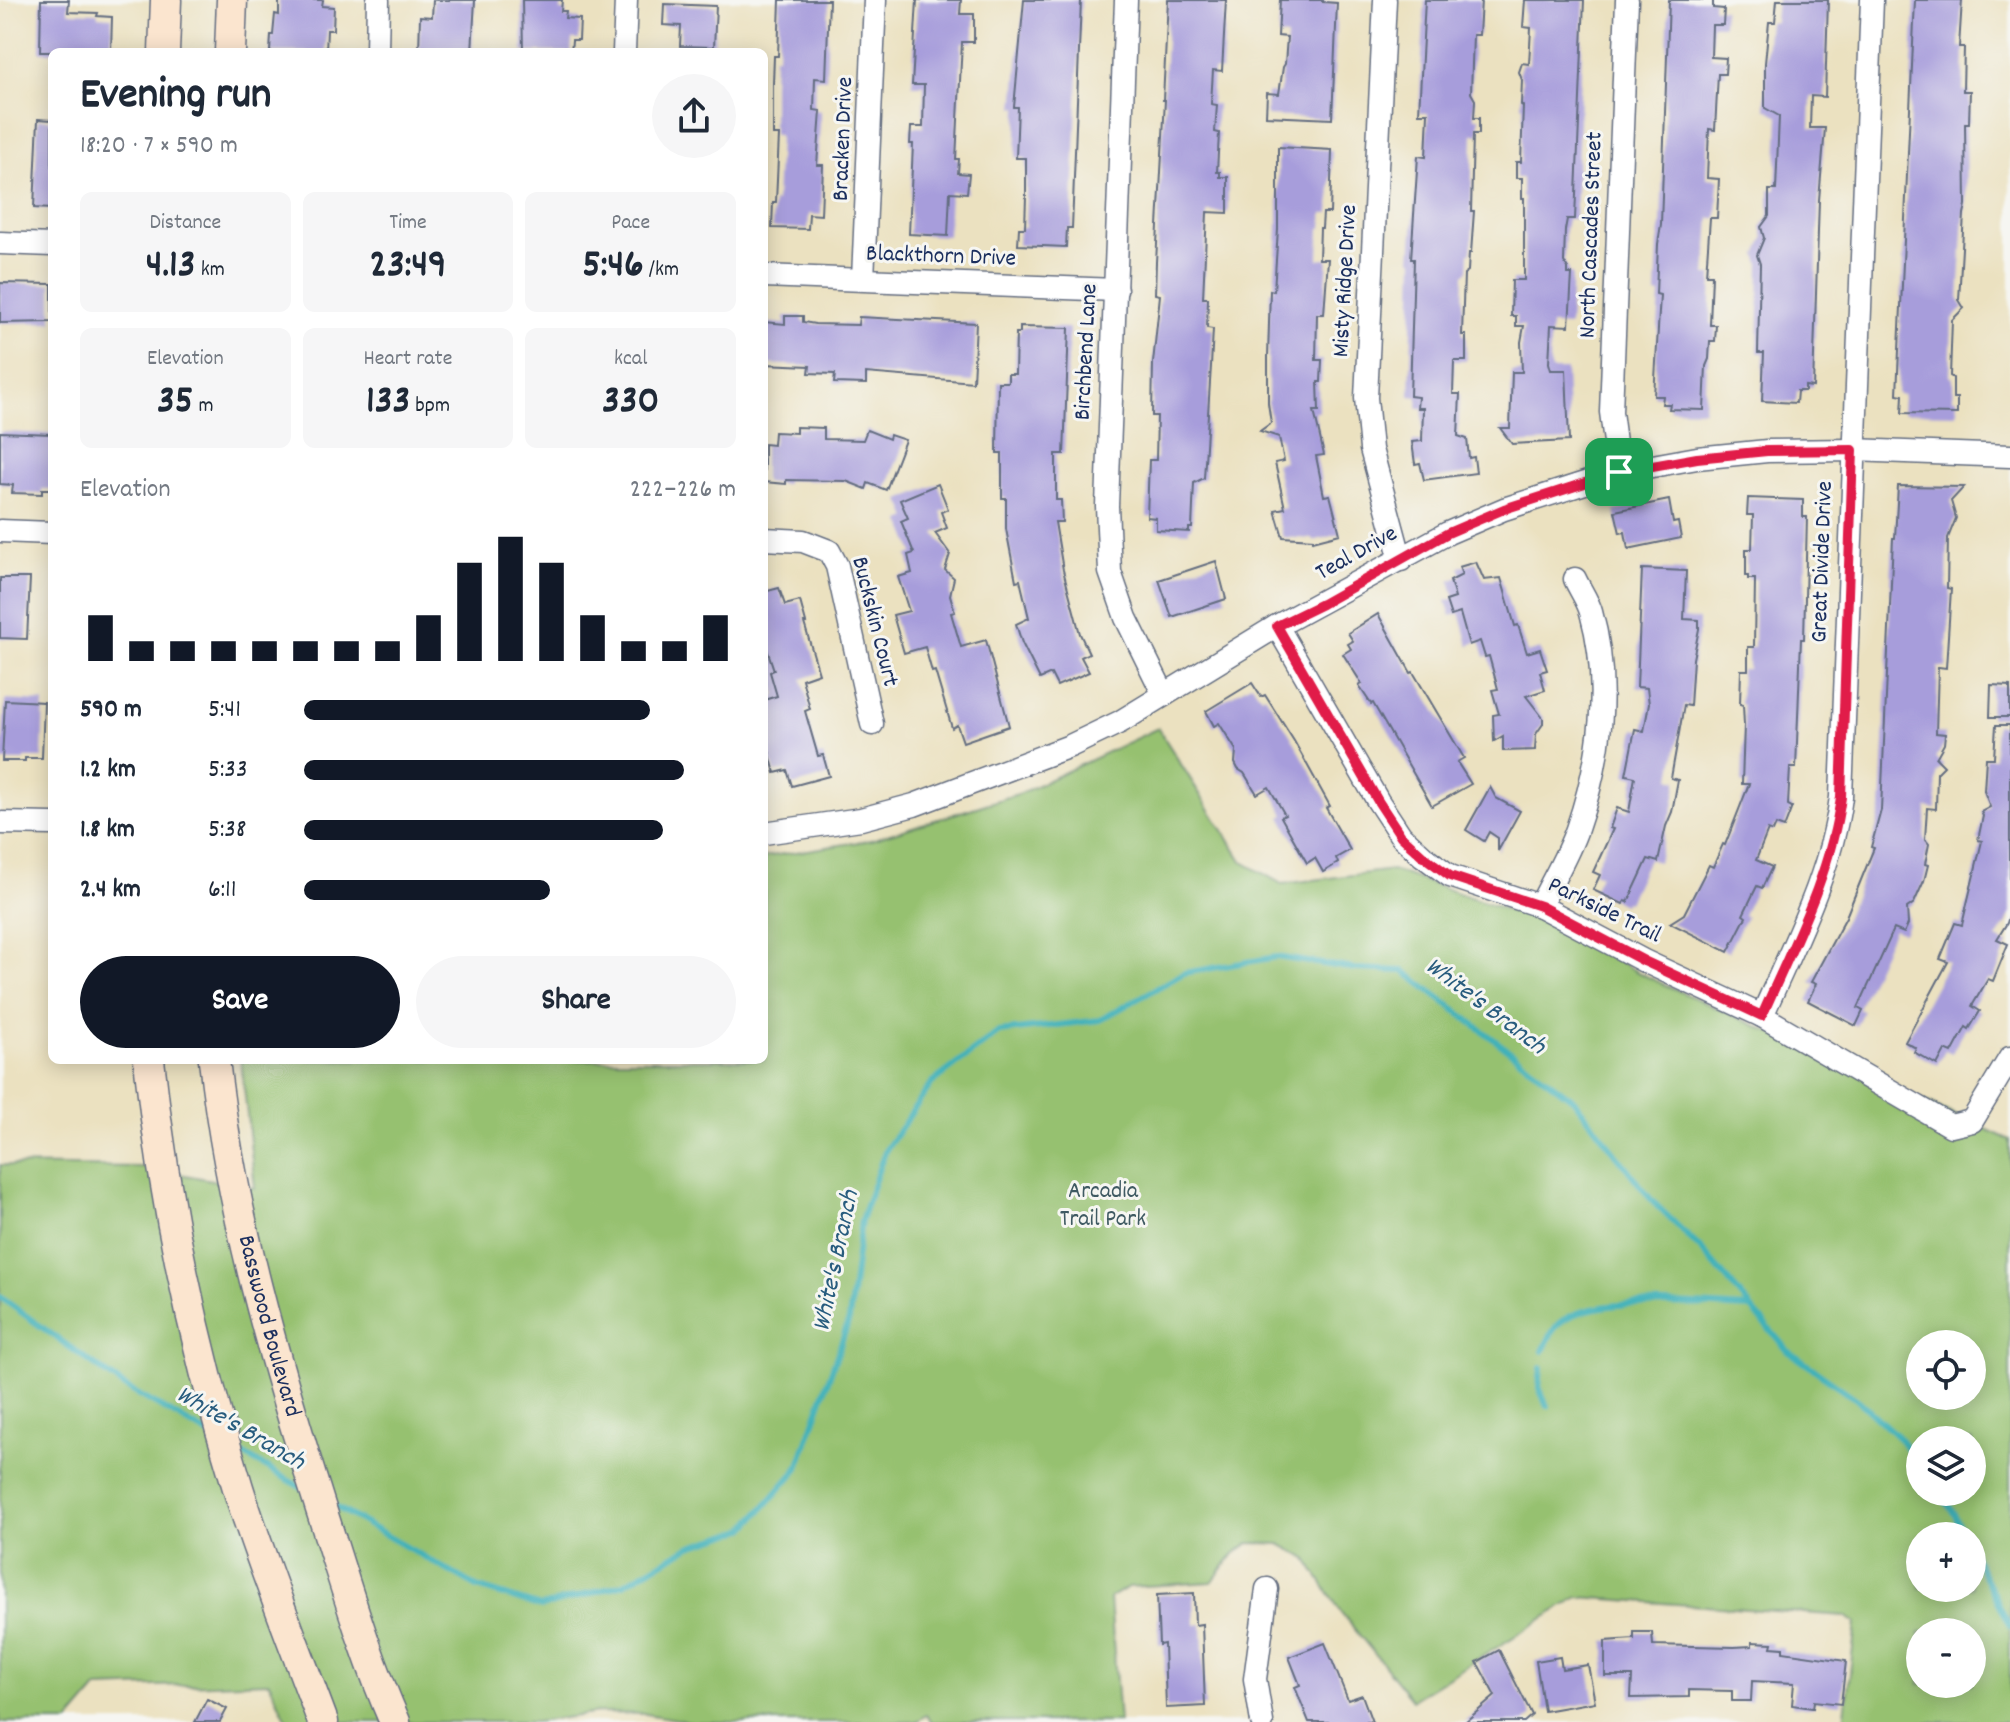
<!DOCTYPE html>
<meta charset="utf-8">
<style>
body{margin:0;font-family:Dekko,sans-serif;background:#f6f6f7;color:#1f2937;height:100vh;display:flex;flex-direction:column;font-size:30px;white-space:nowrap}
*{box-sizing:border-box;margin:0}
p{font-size:26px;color:#747a83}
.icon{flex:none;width:44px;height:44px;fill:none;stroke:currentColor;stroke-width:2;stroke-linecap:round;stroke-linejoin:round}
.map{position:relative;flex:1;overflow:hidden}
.drawer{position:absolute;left:48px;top:48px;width:720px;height:1016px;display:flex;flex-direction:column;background:#fff;border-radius:12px;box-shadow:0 4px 20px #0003}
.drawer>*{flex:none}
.fabs{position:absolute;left:1906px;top:1330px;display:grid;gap:16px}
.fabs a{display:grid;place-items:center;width:80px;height:80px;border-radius:50%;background:#fff;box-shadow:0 4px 20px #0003;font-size:40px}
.pin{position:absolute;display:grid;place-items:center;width:68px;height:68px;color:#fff;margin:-34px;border-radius:16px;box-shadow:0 4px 12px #0006}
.round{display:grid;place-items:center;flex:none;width:84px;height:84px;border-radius:42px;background:#f6f6f7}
.head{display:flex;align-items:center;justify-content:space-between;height:136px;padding:0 32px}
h1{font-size:44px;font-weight:700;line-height:60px}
.metrics{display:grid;grid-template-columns:repeat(3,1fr);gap:12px;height:136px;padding:8px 32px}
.metrics div{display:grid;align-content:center;border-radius:12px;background:#f6f6f7;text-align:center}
.metrics b{font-size:40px;font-weight:700}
.metrics small{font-size:22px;font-weight:400}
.metrics p{font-size:22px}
.chart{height:224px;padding:16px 32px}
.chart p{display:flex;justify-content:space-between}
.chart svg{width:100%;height:144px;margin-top:8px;stroke:#111827;stroke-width:6}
.primary-button{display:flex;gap:16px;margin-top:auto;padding:16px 32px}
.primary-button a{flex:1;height:92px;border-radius:48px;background:#111827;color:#fff;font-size:32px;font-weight:700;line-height:92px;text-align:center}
.primary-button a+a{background:#f6f6f7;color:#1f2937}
ul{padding:0 32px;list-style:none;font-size:26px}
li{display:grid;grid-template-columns:128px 96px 1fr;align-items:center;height:60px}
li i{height:20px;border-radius:10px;background:#111827}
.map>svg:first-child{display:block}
</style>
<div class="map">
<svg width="2010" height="1722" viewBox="0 0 2010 1722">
<rect width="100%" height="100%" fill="#f6f6f2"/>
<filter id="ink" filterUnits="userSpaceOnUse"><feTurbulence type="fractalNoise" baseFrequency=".0125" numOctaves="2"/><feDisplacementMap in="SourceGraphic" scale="16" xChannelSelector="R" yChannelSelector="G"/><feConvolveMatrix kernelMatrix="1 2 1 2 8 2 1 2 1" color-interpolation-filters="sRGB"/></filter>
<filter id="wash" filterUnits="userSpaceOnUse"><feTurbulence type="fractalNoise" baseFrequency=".006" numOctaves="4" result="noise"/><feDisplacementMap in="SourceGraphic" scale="32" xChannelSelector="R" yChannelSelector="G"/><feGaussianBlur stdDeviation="1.8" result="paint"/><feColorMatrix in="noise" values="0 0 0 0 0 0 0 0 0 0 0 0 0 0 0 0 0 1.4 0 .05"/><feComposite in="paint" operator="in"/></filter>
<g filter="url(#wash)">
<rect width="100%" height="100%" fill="#ebe1c0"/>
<path fill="#96c16f" stroke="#587866" stroke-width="2" fill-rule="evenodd" d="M1158,728L1243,862L1282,884L1392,870L1565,930L1641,974L2010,1140V1722H1844L1856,1623L1845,1616L1578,1597L1412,1700L1343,1615L1306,1558L1280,1544L1249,1543L1234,1554L1212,1582L1128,1587L1110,1598L1119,1722H932L926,1715L916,1722H693L646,1714L598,1713L536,1722H288L269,1682L98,1688L69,1722H0V1165L142,1167L255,1188L241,1060H764V857L871,840L1021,793ZM1920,1344H1972V1396H1920ZM1920,1440H1972V1492H1920ZM1920,1536H1972V1588H1920ZM1920,1632H1972V1684H1920Z"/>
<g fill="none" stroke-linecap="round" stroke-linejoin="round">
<g stroke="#41b1b9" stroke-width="6">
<polyline points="0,1297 125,1387 211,1436"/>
<path d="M1543,1351C1547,1343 1552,1330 1558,1324C1594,1292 1704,1307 1751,1308"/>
<polyline points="1541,1368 1539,1388 1547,1406"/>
<polyline points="239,1452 302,1488"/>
<polyline points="1939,1492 1953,1512 1965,1536"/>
<polyline points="329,1503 477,1587 541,1607 624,1584 691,1546 745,1529 798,1468 849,1320 861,1220 885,1151 932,1083 999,1032 1100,1020 1184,973 1276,957 1355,969 1404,971 1575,1101 1653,1202 1702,1250 1788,1351 1859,1401 1901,1440 1920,1466"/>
<polyline points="1972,1552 2010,1626"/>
</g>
</g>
<g id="blocks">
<g fill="#a79ddb">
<polygon points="41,0 69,0 68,12 98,13 97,16 112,17 111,52 40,52"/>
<polygon points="279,0 323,0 322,6 334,7 333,30 327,30 326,52 270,52 271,35 273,35 275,14 279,15"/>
<polygon points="433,0 475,0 472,52 419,52 420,16 432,17"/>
<polygon points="522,0 562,0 561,11 566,11 565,18 580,19 579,40 572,40 571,52 523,52"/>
<polygon points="780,0 829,0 826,79 815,78 814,110 821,111 817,165 823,165 821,215 809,214 808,229 772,228 773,202 776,202 779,135 773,135 773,84 774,56 778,56"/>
<polygon points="917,0 961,0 960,14 974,14 974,42 962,42 956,159 959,159 958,173 969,174 967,193 950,192 948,236 909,234 913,144 910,144 911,127 923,127 924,85 912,85"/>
<polygon points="1024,0 1081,0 1072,228 1067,228 1066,247 1018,245 1019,228 1025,228 1026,196 1026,158 1016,158 1018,107 1014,107"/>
<polygon points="1168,0 1226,0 1222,71 1213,70 1211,104 1217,105 1215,132 1219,133 1217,172 1220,172 1220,177 1228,177 1228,213 1207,212 1203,298 1208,298 1207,328 1213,329 1211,366 1204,478 1194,483 1192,528 1189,528 1189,532 1156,530 1156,518 1147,517 1149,460 1156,460 1157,416 1152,416 1153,363 1160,295 1155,294 1156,262 1165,100 1163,100"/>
<polygon points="1280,0 1323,0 1323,2 1337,3 1332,119 1266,116 1267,93 1279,94 1283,67 1285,64 1287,37 1278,36"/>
<polygon points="1425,0 1481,0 1479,35 1473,35 1471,93 1475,100 1474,118 1479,118 1479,134 1473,134 1471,211 1474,211 1471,253 1469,253 1468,271 1464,274 1462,335 1466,335 1466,361 1454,361 1453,394 1460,394 1458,436 1467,439 1469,458 1474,457 1476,473 1424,480 1420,463 1415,464 1412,442 1422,441 1423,408 1417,408 1418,397 1410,396 1414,259 1411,259 1418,156 1426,157 1428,113 1419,113"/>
<polygon points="1525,0 1584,0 1575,219 1567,219 1565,230 1564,262 1568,268 1568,274 1572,274 1569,326 1551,325 1549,363 1551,370 1566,370 1569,441 1512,444 1500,428 1510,428 1512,372 1522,372 1521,342 1524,326 1516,326 1516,316 1511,316 1512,280 1524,280 1524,198 1522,198 1522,178 1516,178 1516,162 1521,162 1523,106 1521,105 1522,80 1519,72 1522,63 1529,64 1531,28 1523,27"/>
<polygon points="1669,0 1713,0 1713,8 1724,9 1723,25 1712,25 1711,57 1726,58 1725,74 1718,74 1715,130 1709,129 1707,178 1719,179 1717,218 1710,218 1706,275 1712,275 1710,325 1716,325 1715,341 1710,341 1709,359 1706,366 1704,410 1669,409 1670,404 1662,404 1663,396 1654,396 1660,295 1656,294 1658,244 1661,224"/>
<polygon points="1777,0 1828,0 1825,97 1811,96 1810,128 1825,128 1819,200 1813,387 1805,386 1805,391 1797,391 1796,403 1762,401 1764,353 1758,353 1760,264 1757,255 1764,238 1761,227 1769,216 1769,190 1776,190 1779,116 1765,108 1765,63 1769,22 1775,22"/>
<polygon points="1915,0 1962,0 1959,47 1964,47 1963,91 1970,91 1969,123 1965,123 1966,205 1964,214 1959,300 1964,308 1952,320 1950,376 1953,378 1953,398 1957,398 1957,414 1902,413 1903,395 1897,394"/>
<polygon points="664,4 716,6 714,47 680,46 681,26 663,25"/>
<polygon points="38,119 52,120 52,209 34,208"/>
<polygon points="1278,147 1332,150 1330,213 1323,213 1322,228 1320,228 1319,259 1328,259 1324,314 1317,314 1316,360 1322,360 1321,382 1318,382 1319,411 1314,411 1324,455 1316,456 1324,496 1330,495 1340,534 1313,541 1313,539 1283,537 1275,510 1285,508 1275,463 1284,461 1279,437 1260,431 1271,423 1268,403 1268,357 1270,290 1274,291 1278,229"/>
<polygon points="0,283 52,284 52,322 0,323"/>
<polygon points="785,316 803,316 803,322 815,324 858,325 859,317 976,323 973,382 866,373 866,384 834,383 835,374 809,373 810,366 764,364 764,322 785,324"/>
<polygon points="1020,327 1069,328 1064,454 1056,454 1056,500 1061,500 1062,522 1055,522 1063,570 1080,634 1089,653 1081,657 1089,672 1057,686 1051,674 1040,679 1022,643 1016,624 1029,618 1020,580 1016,581 1006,529 1006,498 1002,498 1002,453 997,453 998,382 1008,382 1008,374 1015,374 1016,333 1020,333"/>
<polygon points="796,427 824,428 824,439 863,440 867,430 889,439 890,435 905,440 886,490 868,483 866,489 846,481 786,480 786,484 764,482 764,444 773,445 774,432 796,433"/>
<polygon points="0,432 52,434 52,489 42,489 42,494 12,493 13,485 0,484"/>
<polygon points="938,484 948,509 941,512 947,528 935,533 950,554 945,570 954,578 950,595 955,612 951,613 961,647 986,640 1009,726 963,742 957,725 952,728 935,671 932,672 925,647 904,653 893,615 909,611 898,577 912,573 908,555 914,553 901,521 908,518 900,500"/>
<polygon points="1898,486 1964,487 1951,501 1956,518 1948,538 1947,588 1951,589 1946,668 1938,667 1936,733 1945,734 1944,744 1936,758 1944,766 1937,773 1936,809 1927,808 1925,839 1929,844 1925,864 1928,865 1924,881 1914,903 1907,908 1908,924 1904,933 1894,929 1858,1008 1863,1011 1856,1026 1808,1001 1816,984 1811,982 1846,917 1874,848 1871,847 1881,810 1893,538 1895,538"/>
<polygon points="1748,498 1803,500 1803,517 1807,517 1804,639 1801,639 1796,768 1790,768 1788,805 1792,807 1784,828 1776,825 1773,832 1768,830 1756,860 1772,867 1762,888 1757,886 1743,915 1746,917 1728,952 1670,923 1684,914 1709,865 1713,867 1723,844 1725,845 1749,784 1742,784 1744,725 1743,705 1740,704 1741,670 1748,670 1748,647 1754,647 1755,579 1748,579 1748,576 1746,576 1746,549 1752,549 1753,515 1747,515"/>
<polygon points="1669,500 1673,523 1678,522 1681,538 1628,549 1625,532 1620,533 1615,511"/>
<polygon points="1216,561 1226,599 1172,617 1159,580"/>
<polygon points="1476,562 1484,580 1501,578 1515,626 1518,625 1527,653 1540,649 1547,670 1540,672 1545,690 1526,696 1543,718 1543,724 1536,734 1535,750 1503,751 1503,736 1494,741 1493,715 1499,714 1492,690 1498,689 1489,656 1485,657 1480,641 1469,645 1460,613 1451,616 1446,601 1455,598 1450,581 1462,575 1459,567"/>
<polygon points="1642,569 1686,571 1684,619 1699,620 1699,629 1693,659 1690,706 1684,705 1671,778 1678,780 1672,812 1666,826 1658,862 1648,859 1628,902 1625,901 1623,904 1593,890 1600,875 1593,872 1613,829 1610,828 1617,808 1629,812 1635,777 1626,775 1635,729 1644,731 1649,704 1647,688 1637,687"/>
<polygon points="0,578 30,578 27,639 0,638"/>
<polygon points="779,588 785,605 800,601 806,623 804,623 819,673 802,679 810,709 805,711 818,756 823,755 829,776 792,786 787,770 775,773 764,733 764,700 777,696 770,672 774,670 764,640 764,592"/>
<polygon points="1378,614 1411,673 1413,672 1464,758 1457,762 1471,784 1432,806 1373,703 1371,704 1359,686 1362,684 1343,654 1351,649 1348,644 1353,641 1348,633"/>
<polygon points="1252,683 1261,697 1265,695 1294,741 1330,806 1326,808 1350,850 1336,858 1338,863 1323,872 1315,858 1307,863 1281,817 1285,815 1269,787 1257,794 1244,773 1238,769 1235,763 1236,750 1219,723 1214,726 1206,711"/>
<polygon points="1991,685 2010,686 2010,717 1990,717"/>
<polygon points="5,700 44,702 42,758 25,758 25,761 2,761"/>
<polygon points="1996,725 2010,725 2010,913 2007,923 1997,939 2008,944 1993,981 1988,979 1972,1006 1980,1011 1969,1029 1966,1027 1952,1053 1945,1050 1937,1065 1914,1052 1916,1048 1905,1042 1948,962 1940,959 1955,923 1962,925 1982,841 1978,840 1983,816 1981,812 1990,807 1984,791 1986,758 1994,758"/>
<polygon points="1490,787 1496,798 1520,811 1498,851 1498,838 1489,832 1484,841 1466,830"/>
<polygon points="1194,1593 1195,1625 1202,1624 1205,1706 1166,1708 1164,1644 1159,1645 1157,1595"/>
<polygon points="1634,1632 1652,1632 1653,1645 1734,1647 1752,1646 1752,1642 1772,1643 1771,1647 1783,1648 1783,1652 1846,1661 1841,1704 1814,1701 1813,1708 1792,1705 1794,1683 1752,1681 1751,1701 1732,1701 1732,1691 1689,1690 1689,1697 1631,1698 1632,1676 1605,1676 1605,1641 1634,1639"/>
<polygon points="1325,1643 1348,1700 1362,1695 1372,1722 1309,1722 1295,1687 1300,1685 1289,1657"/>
<polygon points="1499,1650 1532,1715 1524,1722 1465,1722 1495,1696 1477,1662"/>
<polygon points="1560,1657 1562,1669 1588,1665 1595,1702 1544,1711 1536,1661"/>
<polygon points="207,1699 227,1709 220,1722 195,1722"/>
</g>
</g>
</g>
<g filter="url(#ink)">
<use href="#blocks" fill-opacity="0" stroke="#646d80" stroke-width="2"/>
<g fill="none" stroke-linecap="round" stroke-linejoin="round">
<defs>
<g id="minor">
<polyline points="1126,0 1107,506 1110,572 1126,618 1164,695"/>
<polyline points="1385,0 1366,398 1371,449 1401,560"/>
<polyline points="377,52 378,0"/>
<polyline points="624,52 626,0"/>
<polyline points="0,243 52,245"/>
<polyline points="764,276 1116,290"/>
<polyline points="863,279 875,0"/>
<polyline points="1619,472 1611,412 1627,0"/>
<polyline points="0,531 52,533"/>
<polyline points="764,539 803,541 829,551 837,566 872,724"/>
<polyline points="1277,626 1378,801 1401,836 1423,856 1450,876 1540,906 1644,961 1762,1016 1951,1126 1972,1121 2010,1058"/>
<polyline points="0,823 52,824"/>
<polyline points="764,833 861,819 914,805 1070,746 1120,722 1277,626 1448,533 1504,509 1619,472 1697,458 1767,451 1853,450 2010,456"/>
<path d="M1540,906C1552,881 1568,855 1577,829C1601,760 1611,683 1591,612C1588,601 1580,590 1575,579"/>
<path d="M1762,1016C1793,945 1831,874 1841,797L1872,0"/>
<polyline points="1262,1722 1255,1679 1267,1589"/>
</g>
<g id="secondary">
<polyline points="164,52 166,0"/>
<polyline points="230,52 232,0"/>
<path d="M149,1060C164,1204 195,1349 238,1488C263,1567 294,1644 323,1722"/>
<path id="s1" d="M214,1060C231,1213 275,1363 321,1509C344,1580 365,1654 395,1722"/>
</g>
</defs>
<use href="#minor" stroke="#646d80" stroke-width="25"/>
<use href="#secondary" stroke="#646d80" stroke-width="33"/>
<use href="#minor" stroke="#fff" stroke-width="22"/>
<use href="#secondary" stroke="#fbe5cf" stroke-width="30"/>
</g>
</g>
<g fill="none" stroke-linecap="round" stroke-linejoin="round" filter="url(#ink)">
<defs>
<path id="route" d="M1853,450L1841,797C1831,874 1793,945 1762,1016L1644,961L1540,906L1450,876L1423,856L1401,836L1378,801L1277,626L1322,604L1448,533L1504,509L1619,472L1697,458L1767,451Z"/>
</defs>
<use href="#route" stroke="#fff" stroke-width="16"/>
<use href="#route" stroke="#e11d48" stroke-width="10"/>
</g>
<g text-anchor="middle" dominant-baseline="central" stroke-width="6" stroke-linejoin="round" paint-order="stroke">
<g font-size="24" fill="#1b2f5e" stroke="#f6f6f2">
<text transform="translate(844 139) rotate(-88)">Bracken Drive</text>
<text transform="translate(1592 235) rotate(-88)">North Cascades Street</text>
<text transform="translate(941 257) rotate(2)">Blackthorn Drive</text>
<text transform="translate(1346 281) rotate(-87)">Misty Ridge Drive</text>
<text transform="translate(1087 352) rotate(-87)">Birchbend Lane</text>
<text transform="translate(1357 554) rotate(-29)">Teal Drive</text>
<text transform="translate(1823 562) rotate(-88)">Great Divide Drive</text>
<text transform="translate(874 622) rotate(76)">Buckskin Court</text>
<text transform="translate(1604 911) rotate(26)">Parkside Trail</text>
<text stroke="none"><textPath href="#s1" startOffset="272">Basswood Boulevard</textPath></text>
</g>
<g font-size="24" fill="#405b63" stroke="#f6f6f2">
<text x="1103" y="1192">Arcadia<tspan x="1103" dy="28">Trail Park</tspan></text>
</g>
<g font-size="26" font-style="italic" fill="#285c7e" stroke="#f6f6f2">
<text transform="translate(1485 1007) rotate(37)">White's Branch</text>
<text transform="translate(837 1261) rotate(-78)">White's Branch</text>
<text transform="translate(240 1429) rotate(30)">White's Branch</text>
</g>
</g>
</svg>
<div class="fabs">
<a><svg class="icon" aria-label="locate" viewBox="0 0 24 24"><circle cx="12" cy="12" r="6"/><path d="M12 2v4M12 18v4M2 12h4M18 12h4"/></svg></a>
<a><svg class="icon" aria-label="layers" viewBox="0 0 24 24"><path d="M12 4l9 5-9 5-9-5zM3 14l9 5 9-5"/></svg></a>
<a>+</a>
<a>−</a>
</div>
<div class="pin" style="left:1619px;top:472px;background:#1e9e55"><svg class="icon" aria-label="arrive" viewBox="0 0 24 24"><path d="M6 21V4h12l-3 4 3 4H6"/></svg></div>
<section class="drawer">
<div class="head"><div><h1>Evening run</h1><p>18:20 · 7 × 590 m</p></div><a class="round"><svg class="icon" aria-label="share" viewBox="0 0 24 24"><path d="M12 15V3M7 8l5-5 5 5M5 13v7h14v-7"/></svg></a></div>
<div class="metrics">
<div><p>Distance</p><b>4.13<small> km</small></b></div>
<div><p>Time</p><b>23:49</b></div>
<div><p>Pace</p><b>5:46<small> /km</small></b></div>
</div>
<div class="metrics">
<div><p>Elevation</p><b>35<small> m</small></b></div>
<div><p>Heart rate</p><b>133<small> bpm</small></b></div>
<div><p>kcal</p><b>330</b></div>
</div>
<div class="chart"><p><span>Elevation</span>222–226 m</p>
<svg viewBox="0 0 160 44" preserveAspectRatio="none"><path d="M5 44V30M15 44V38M25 44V38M35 44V38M45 44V38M55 44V38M65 44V38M75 44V38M85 44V30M95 44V14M105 44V6M115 44V14M125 44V30M135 44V38M145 44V38M155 44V30"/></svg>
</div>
<ul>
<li><b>590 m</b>5:41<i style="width:80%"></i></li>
<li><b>1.2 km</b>5:33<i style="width:88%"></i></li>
<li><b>1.8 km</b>5:38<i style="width:83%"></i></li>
<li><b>2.4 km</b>6:11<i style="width:57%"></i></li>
</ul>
<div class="primary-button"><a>Save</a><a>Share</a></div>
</section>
</div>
